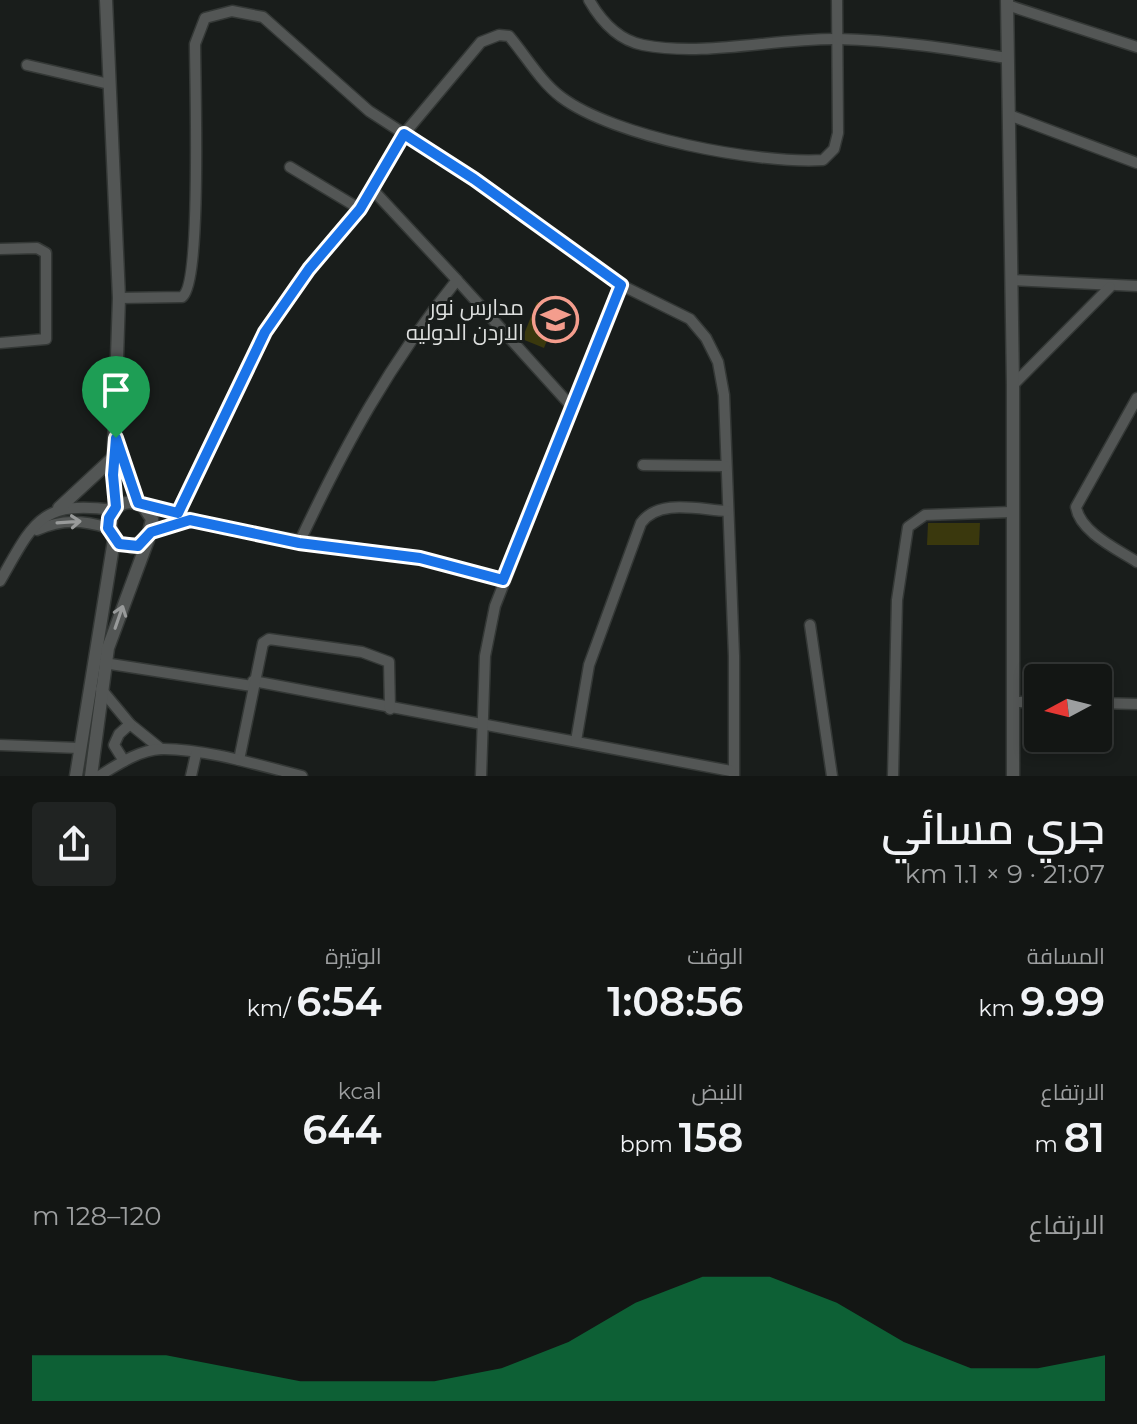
<!DOCTYPE html>
<html lang="ar">
<meta charset="utf-8">
<style>
body{margin:0;font-family:Montserrat,Cairo,sans-serif;background:#202322;color:#f1f3f6;direction:rtl;height:100vh;display:flex;flex-direction:column;font-size:30px;white-space:nowrap}
*{box-sizing:border-box;margin:0}
p{font-size:26px;color:#9d9fa0}
.icon{flex:none;width:44px;height:44px;fill:none;stroke:currentColor;stroke-width:2;stroke-linecap:round;stroke-linejoin:round}
.map{position:relative;height:776px;overflow:hidden;direction:ltr}
.side{display:flex;flex-direction:column;background:#131614;flex:1}
.side>*{flex:none}
.needle{width:52px;rotate:263deg}
.fabs{position:absolute;left:1024px;top:664px;display:grid;gap:16px}
.fabs a{display:grid;place-items:center;width:88px;height:88px;border-radius:8px;background:#131614;box-shadow:0 4px 12px #0003,0 0 0 2px #323534;font-size:40px}
.pin{position:absolute;display:grid;place-items:center;width:68px;height:68px;color:#fff;margin:-82px -34px;border-radius:50% 50% 50% 0;rotate:-45deg;box-shadow:0 0 8px #0007}
.pin .icon{rotate:45deg}
.round{display:grid;place-items:center;flex:none;width:84px;height:84px;border-radius:8px;background:#202322}
.headline{display:flex;align-items:center;justify-content:space-between;height:136px;padding:0 32px}
h1{font-size:44px;font-weight:600;line-height:60px}
.figures{display:grid;grid-template-columns:repeat(3,1fr);gap:12px;height:136px;padding:8px 32px}
.figures div{display:grid;align-content:center}
.figures b{font-size:40px;font-weight:600}
.figures small{font-size:22px;font-weight:400}
.figures p{font-size:22px}
.chart{height:224px;padding:16px 32px}
.chart p{display:flex;justify-content:space-between}
.chart svg{width:100%;height:144px;margin-top:8px;fill:#0b8043;opacity:.7}
.map>svg:first-child{display:block}
</style>
<div class="map">
<svg width="1137" height="776" viewBox="0 0 1137 776">
<rect width="100%" height="100%" fill="#191d1b"/>
<g fill="#3a380d">
<polygon points="537,302 559,311 544,348 522,339"/>
<polygon points="928,523 980,523 979,545 927,545"/>
</g>
<g fill="none" stroke-linecap="round" stroke-linejoin="round">
<defs>
<g id="minor">
<path d="M589,0C601,21 618,40 643,45C706,57 774,38 838,39C894,40 952,49 1007,58"/>
<polyline points="1007,5 1137,47"/>
<polyline points="27,65 109,84"/>
<polyline points="1009,115 1137,163"/>
<polyline points="290,167 360,209"/>
<polyline points="0,249 37,248 46,253 46,339 0,343"/>
<polyline points="457,280 572,407"/>
<polyline points="1011,280 1137,286"/>
<path d="M119,298L182,297C202,284 195,80 195,44L205,18L232,11L263,17L369,111L474,179L621,285L690,319L706,338L718,362L724,395L734,656V776"/>
<polyline points="1013,385 1110,287"/>
<path d="M1137,398L1076,507C1080,532 1117,549 1137,562"/>
<polyline points="643,465 725,466"/>
<polyline points="144,507 166,510 224,529 420,558 503,580"/>
<path d="M178,513L265,332L309,269L360,209L404,134L481,42L499,35L509,36C526,56 540,81 561,97C614,137 757,164 823,160L834,149L838,133L837,0"/>
<path d="M37,530C63,519 81,520 108,528"/>
<polyline points="151,532 190,520"/>
<path d="M299,543C345,445 389,364 457,280L373,190"/>
<path d="M0,581C34,522 40,500 113,510"/>
<polyline points="810,625 832,776"/>
<polyline points="104,663 252,686"/>
<polyline points="253,681 731,771"/>
<polyline points="101,689 130,724 161,749"/>
<polyline points="1013,702 1038,702"/>
<polyline points="1098,703 1137,704"/>
<path d="M576,741L589,665L641,523C659,498 700,510 727,511"/>
<polyline points="0,745 79,748"/>
<polyline points="239,760 263,643 269,639 362,652 389,662 390,709"/>
<polyline points="124,761 114,745 119,734 130,724"/>
<path d="M99,776C117,765 139,750 161,749C202,748 262,766 302,776"/>
<polyline points="191,776 196,754"/>
<polyline points="481,776 485,656 495,606 621,285"/>
<polyline points="893,776 897,600 908,527 925,515 1011,512"/>
</g>
<g id="tertiary">
<polyline points="106,0 119,298 113,475 116,507"/>
<polyline points="1007,0 1013,385 1013,776"/>
<polyline points="118,445 138,503"/>
<polyline points="59,508 114,457"/>
<path d="M76,776L114,540C103,517 119,492 144,507L152,519L148,537L132,547L114,540"/>
<polyline points="91,776 108,648 148,540"/>
</g>
</defs>
<use href="#minor" stroke="#343836" stroke-width="13"/>
<use href="#tertiary" stroke="#343836" stroke-width="15"/>
<use href="#minor" stroke="#535655" stroke-width="10"/>
<use href="#tertiary" stroke="#535655" stroke-width="12"/>
</g>
<defs><path id="oneway-shaft" d="M-6 0H5M1.5-3L5.5 0L1.5 3" fill="none" stroke-width="1.6" stroke-linecap="round" stroke-linejoin="round" transform="scale(2)"/></defs>
<g stroke="#989a9a">
<use href="#oneway-shaft" transform="translate(69 522) rotate(-4)"/>
<use href="#oneway-shaft" transform="translate(119 617) rotate(-71)"/>
</g>
<g fill="none" stroke-linecap="round" stroke-linejoin="round">
<defs>
<polygon id="route" points="404,134 474,179 621,285 503,580 420,558 299,543 190,520 151,532 138,546 119,544 108,528 109,518 116,507 113,475 116,438 138,503 178,513 265,332 309,269 360,209"/>
</defs>
<use href="#route" stroke="#fff" stroke-width="16"/>
<use href="#route" stroke="#1a73e8" stroke-width="10"/>
</g>
<defs>
<symbol id="school-ring" viewBox="-11 -11 22 22"><circle r="9.5" fill="#191d1b" stroke="#f49d8d" stroke-width="1.5"/><path d="M0-5L7-2L0 1L-7-2ZM-4 1L0 2.5L4 1V4Q0 6-4 4Z" fill="#f49d8d"/></symbol>
</defs>
<g fill-rule="evenodd">
<use href="#school-ring" x="530" y="294" width="51" height="51"/>
</g>
<g text-anchor="middle" dominant-baseline="central" stroke-width="6" stroke-linejoin="round" paint-order="stroke">
<g font-size="22" fill="#dddfde" stroke="#191d1b" text-anchor="end">
<text x="524" y="307">مدارس نور<tspan x="524" dy="25">الاردن الدوليه</tspan></text>
</g>
</g>
</svg>
<div class="fabs">
<a><svg class="needle" viewBox="-14 -14 28 28"><path d="M0-13l5 13h-10z" fill="#e53935"/><path d="M0 13l5-13h-10z" fill="#9d9fa0"/></svg></a>
</div>
<div class="pin" style="left:116px;top:438px;background:#1e9e55"><svg class="icon" aria-label="arrive" viewBox="0 0 24 24"><path d="M6 21V4h12l-3 4 3 4H6"/></svg></div>
</div>
<section class="side">
<div class="headline"><div><h1>جري مسائي</h1><p>21:07 · 9 × 1.1 km</p></div><a class="round"><svg class="icon" aria-label="share" viewBox="0 0 24 24"><path d="M12 15V3M7 8l5-5 5 5M5 13v7h14v-7"/></svg></a></div>
<div class="figures">
<div><p>المسافة</p><b>9.99<small> km</small></b></div>
<div><p>الوقت</p><b>1:08:56</b></div>
<div><p>الوتيرة</p><b>6:54<small> /km</small></b></div>
</div>
<div class="figures">
<div><p>الارتفاع</p><b>81<small> m</small></b></div>
<div><p>النبض</p><b>158<small> bpm</small></b></div>
<div><p>kcal</p><b>644</b></div>
</div>
<div class="chart"><p><span>الارتفاع</span>120–128 m</p>
<svg viewBox="0 0 160 44" preserveAspectRatio="none"><path d="M0 44V30L10 30L20 30L30 34L40 38L50 38L60 38L70 34L80 26L90 14L100 6L110 6L120 14L130 26L140 34L150 34L160 30V44z"/></svg>
</div>
</section>
